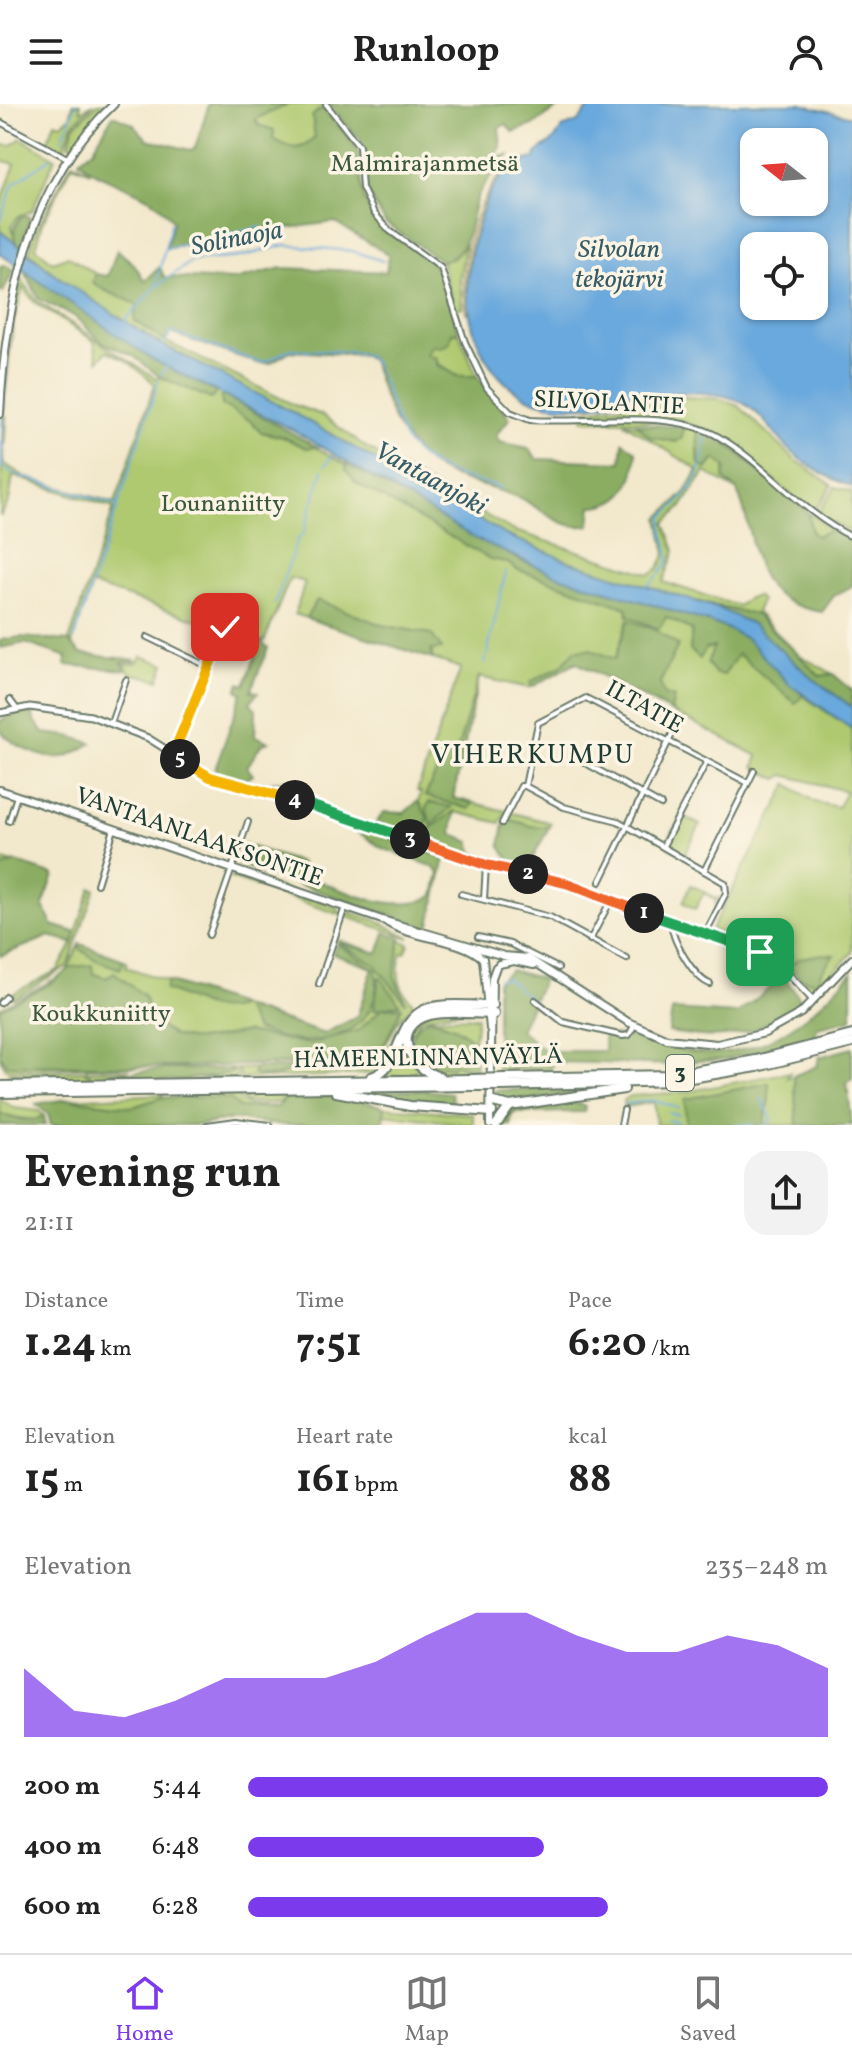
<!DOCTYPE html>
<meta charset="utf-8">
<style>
body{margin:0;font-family:Vollkorn,serif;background:#f2f2f2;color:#222;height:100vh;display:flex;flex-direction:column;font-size:30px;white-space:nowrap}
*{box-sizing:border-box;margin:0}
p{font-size:26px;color:#767676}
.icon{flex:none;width:44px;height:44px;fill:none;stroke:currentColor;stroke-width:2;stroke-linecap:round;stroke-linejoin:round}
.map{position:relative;height:1021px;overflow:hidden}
.panel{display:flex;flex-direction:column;background:#fff;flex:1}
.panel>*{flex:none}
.needle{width:52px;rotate:287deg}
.buttons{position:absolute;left:740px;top:24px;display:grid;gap:16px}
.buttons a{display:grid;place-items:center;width:88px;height:88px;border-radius:16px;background:#fff;box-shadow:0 2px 6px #0004;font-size:40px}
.pin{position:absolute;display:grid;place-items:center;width:68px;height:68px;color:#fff;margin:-34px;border-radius:16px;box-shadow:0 4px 12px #0006}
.km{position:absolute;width:40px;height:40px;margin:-20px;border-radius:50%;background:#222;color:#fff;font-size:22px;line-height:40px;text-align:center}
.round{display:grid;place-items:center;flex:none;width:84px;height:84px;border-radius:24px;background:#f2f2f2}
.overview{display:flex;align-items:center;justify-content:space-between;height:136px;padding:0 24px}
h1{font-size:44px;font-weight:700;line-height:60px}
.metrics{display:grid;grid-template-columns:repeat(3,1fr);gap:12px;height:136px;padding:8px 24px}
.metrics div{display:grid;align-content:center}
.metrics b{font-size:40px;font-weight:700}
.metrics small{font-size:22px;font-weight:400}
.metrics p{font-size:22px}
.chart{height:224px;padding:16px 24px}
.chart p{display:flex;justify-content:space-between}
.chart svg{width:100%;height:144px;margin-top:8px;fill:#7c3aed;opacity:.7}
ul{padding:0 24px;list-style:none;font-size:26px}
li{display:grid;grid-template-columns:128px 96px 1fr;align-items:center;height:60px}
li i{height:20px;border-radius:10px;background:#7c3aed}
header{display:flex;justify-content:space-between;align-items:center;height:104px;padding:0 24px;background:#fff;font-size:36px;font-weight:700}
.tabs{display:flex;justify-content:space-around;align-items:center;height:112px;border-top:2px solid #e0e0e0;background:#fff;font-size:22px;color:#767676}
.tabs a{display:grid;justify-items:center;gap:4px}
.tabs .active{color:#7c3aed}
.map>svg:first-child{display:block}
</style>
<header><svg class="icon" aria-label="menu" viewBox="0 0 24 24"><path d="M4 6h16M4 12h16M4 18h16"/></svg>Runloop<svg class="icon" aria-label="person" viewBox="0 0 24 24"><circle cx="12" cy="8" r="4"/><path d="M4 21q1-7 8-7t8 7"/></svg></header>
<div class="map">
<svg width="852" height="1021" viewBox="0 0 852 1021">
<rect width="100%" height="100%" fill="#fcf5e5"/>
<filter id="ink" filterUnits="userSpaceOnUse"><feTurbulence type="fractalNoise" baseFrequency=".0125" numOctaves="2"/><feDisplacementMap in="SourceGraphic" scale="16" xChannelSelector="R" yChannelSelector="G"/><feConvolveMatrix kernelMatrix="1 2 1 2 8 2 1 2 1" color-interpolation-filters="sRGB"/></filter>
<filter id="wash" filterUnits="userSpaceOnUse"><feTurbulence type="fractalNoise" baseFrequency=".006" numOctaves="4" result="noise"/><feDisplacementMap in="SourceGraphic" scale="32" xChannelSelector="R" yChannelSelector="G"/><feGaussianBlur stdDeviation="1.8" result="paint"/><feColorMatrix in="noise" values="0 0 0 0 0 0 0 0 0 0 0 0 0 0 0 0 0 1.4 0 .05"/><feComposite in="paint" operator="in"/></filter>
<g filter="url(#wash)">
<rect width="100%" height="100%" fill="#f2e8cc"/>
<g fill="#afc96f" stroke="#678352" stroke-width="2">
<polygon points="73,0 80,0 81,7 94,0 73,20 64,44 47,39 55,18 61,20 70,13"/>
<polygon points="98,0 111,0 73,43 69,39 74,22"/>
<path d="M289,0H321L323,4L316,8L313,20L316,33C294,57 269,38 255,15Z"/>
<polygon points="21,34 55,54 32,107 18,112 12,122 15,138 0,127 0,101 15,60 0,56 0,41 12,41"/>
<path d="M72,58L91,68L72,61L43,118L36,144L53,158L68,152L96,170L94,178C105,190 123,192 138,201L134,216L165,237L294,301L322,311L367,344L512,426L649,470L658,465L666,450L659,414L686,388L698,366L624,319L684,327L683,322L697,325L699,360L709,363L715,355L725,361L724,375L738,387L705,368L681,404L665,419L675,447L663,478L738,502L748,494L757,492L761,497L756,508L799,551L833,570L820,572L756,511L679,493L571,458L506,431L292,308L157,238L61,175L29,148L37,124Z"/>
<polygon points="465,141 460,174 462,203 455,206 441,157 453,155"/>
<polygon points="21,174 37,197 157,275 164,262 196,275 368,373 677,508 852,625 852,849 813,889 789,862 794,857 790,848 778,849 711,826 788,680 815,698 838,703 846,687 784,671 778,675 754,663 758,652 576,558 529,584 479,573 453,694 506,707 500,719 455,708 448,741 383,722 409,725 421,688 417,687 461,564 295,510 305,478 290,474 264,538 92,481 72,540 69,537 114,404 13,372 9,397 0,413 3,313 6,312 3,359 27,374 115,399 155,280 126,256 107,247 98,257 94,237 34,198 23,183 13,222 3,310 14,200"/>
<polygon points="452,229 459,229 477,272 457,272 426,251 432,240"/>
<polygon points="686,293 719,295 739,302 794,355 832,381 814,409 713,328 680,318 584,316 582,307"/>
<polygon points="835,383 852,388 852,429 817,411"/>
<polygon points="808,409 832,425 830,427 816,432 812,429"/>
<polygon points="141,552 165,560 159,576 130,569 124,561 138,558"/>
<polygon points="25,698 106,725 110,733 23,703"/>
<path d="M509,708L551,719L527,765L514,764C501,743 498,728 509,708Z"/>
<polygon points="681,711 700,721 684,752 666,740"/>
<polygon points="0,755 54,771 43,801 52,821 76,828 91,784 95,785 68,862 14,894 12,890 58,866 73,839 50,832 0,852"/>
<polygon points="237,770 337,803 341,811 231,774"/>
<polygon points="691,781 717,795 720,792 715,800 715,796 704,789 695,805 683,798"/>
<polygon points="349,808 378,817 410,834 344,812"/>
<path d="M385,829L409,840L405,849H402C395,870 398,884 414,900L400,914L375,959L6,965L0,955V904L66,869L80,840L127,857L126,863L324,930L357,913L373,864L333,850L338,836L378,849Z"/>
<polygon points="431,897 479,897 433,901 385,961 372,970 240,975 240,965 256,964 254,967 258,973 274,973 289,967 367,967 368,963 381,958 405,912"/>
<path d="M434,905L478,907C431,908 373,915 424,972H385L412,916Z"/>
<polygon points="477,913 474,937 456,924 429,914"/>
<polygon points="410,935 422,951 422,959 451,964 453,960 476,966 476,971 435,969 415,956"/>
<path d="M228,965H238L237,975H95L86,967L130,966L106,971C145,977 196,981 233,966Z"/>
<polygon points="83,967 91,974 13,976 8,972 9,968"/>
<polygon points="790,968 787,974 803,968 801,1021 656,1021 654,998 624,1003 624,996 630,992 686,988"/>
<polygon points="238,989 240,997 248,1001 384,1009 385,1003 473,1010 473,1021 385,1010 382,1021 279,1021 235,1015 199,1021 136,1021 135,1006 206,996 183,994 186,990"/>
<polygon points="240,989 291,989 279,999 245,998"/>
<polygon points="163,990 163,993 133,1003 68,995"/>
<polygon points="0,995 14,1004 39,1007 44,1012 36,1016 4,1012 0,1009"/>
</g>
<g fill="#8bad62" stroke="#55754b" stroke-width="2">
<path d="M209,0H289L255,15L258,21L274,26L273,35C290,45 301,49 315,33L312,12L323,4C332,20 352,31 357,46C365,68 356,86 372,111C387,133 409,139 429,156C448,173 452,206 459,229H452L449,240L439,244L432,241L426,251L437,254V261L457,272H477L510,314L496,331L499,338L528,344L537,355L621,358L623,338L636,347C636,377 625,401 592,402L590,421C563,428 544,406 522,395C503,386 483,383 463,376C406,358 389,312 373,259L365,251L290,247L270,259H258L171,229L165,237L134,216L137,201C123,192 105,190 93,178L96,170L108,172L117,146L134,160L145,177L160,163L164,173L234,176L282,164L386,168L389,151L335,118L224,132L166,145L173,118C151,82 106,84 79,56L93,45L113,11L133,20L147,35L190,46L195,44Z"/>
<path d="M328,0H564L533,21L513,28L506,20L499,24L501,43L494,54L509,51C499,63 485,77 478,91C468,115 472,151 441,157L385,118L367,87L361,36Z"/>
<polygon points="27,112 30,114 22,142 15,138 14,125 20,113"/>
<polygon points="4,161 14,166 3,188 0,186 0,162"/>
<polygon points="24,166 153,256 214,287 215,291 211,295 160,273 132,251 102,238 74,212 39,195"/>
<polygon points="221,290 317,343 306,344 283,333 261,328 252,318 222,301"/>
<polygon points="637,320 683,323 682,334 676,338 650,333"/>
<path d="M697,325L731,344L808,409L812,429L817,432L832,425L852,435V482L834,492L822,508C740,495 761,438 737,387C735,383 727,379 724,375L726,363L715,355L706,365L699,360Z"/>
<polygon points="346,360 521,457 724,523 747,535 802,590 801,595 795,599 738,550 724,571 716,570 707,559 714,543 705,545 700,555 690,546 692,526 666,513 659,525 628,512 627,504 516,465 506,458 490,455 356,379 346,366"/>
<polygon points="317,496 382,521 431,530 442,545 431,546 433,555 306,514"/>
<polygon points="703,500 756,511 820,572 833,570 852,586 852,603 812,574 752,520"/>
<polygon points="628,516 654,525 678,541 660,579 664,591 674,594 671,606 677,611 576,558 532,583 530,578 561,562 575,546 590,545 615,555"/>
<polygon points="21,533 69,537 81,550 137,556 122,559 126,566 65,561 67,553 25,539 0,544 0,536"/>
<polygon points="260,538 268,544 251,587 258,588 250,599 256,605 255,632 269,638 261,641 247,663 253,671 244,677 253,680 289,676 294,683 288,689 213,671 242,589 237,586 240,579 245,581"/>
<polygon points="479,573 453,694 473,699 469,705 425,692 446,649 456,650"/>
<path d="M34,609L33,614L44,629L69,632L92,639C83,644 73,651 63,653C42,656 13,642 0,626V617L15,610Z"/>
<polygon points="418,697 427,712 426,726 401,727 376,719 384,708 404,709"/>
<polygon points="429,698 451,703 431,721 426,704"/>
<polygon points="454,707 452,730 470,738 474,749 485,753 485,758 416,735"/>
<polygon points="506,714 531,722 549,723 527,765 514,764 500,741"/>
<path d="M341,717L445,754L429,824L237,760L244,740L301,759L305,771C337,785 400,814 434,791L439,769L432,762L382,744Z"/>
<polygon points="15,758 54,771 43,801 52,821 76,829 73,839 50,832 0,852 0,764"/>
<polygon points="385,829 401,834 394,872 406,899 375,861 337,838 378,849"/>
<polygon points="80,840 124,856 120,865 96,856 79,844"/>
<path d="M337,840L376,866C382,910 352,934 310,937C293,939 272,930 256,926L243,903L324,930L357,913L373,864L333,850Z"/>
<polygon points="823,850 834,851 821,868 818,879 800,874 789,862 800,854"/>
<polygon points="92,861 93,869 106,874 114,868 144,892 152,917 174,932 190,935 210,935 246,928 310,940 359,926 382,904 402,903 379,952 372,957 178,963 7,961 0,951 0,904 50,880 72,863"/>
<path d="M510,866L543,875L520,926L545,947H604V930C615,932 625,931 634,932C651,933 673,946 694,948C762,957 810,915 852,868V915L817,923L815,936L790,938L725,956L696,957L682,961L554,958L551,965L510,966L497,970V878Z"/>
<polygon points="379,873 381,874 400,900 374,906"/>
<path d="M784,873L802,897C797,904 789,906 782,911C740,937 716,935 669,928L672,906L737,910Z"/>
<path d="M167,877L239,901L241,902C215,914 189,893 165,886Z"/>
<path d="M429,914L456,924L474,937L476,966L453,960L452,964L421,959L422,951L413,946C409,929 414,923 429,914Z"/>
<polygon points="852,944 852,975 847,978 852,1021 797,1021 794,972 817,962 819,953"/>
<polygon points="368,963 367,967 289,967 274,973 253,971 256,964"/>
<path d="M164,965H228L234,968C205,976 133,982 105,971Z"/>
<polygon points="769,979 769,999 763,1021 686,1021 685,995"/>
<polygon points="567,985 576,989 508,999 497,995 496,986"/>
<polygon points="424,986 451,989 453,999 375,991 375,987"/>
<polygon points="291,989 355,995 385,1003 382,1021 279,1021 235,1015 199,1021 51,1021 48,1010 36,1000 68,995 133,1003 163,993 230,994 239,1004 278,1003"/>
<polygon points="563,996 585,1002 584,1008 513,1009 510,1021 499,1021 511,1005"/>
<path d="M0,1009C12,1016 32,1019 44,1012L46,1021H0Z"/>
</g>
<path fill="#eeda9e" stroke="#868c69" stroke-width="2" d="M501,69L503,71C477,101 459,169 471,208L467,209C458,161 471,107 501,69Z"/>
<g fill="#6ba9dd" stroke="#457388" stroke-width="2" fill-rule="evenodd">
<path d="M592,0H801L852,13V383C831,375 805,361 787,343C769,324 756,300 728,293C642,269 542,352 484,251C460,208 466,160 479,116C488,86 505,58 535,54L536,49L554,36L562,24L578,18ZM754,38H814V98H754ZM754,142H814V202H754Z"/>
<polygon points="0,127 61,175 157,238 292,308 506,431 571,458 720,505 752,520 812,574 852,603 852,625 789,580 747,535 724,523 559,472 478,436 293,326 153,256 0,150"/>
</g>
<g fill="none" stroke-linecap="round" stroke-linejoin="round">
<g stroke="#6ba9dd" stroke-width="2">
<polyline points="62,36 76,0"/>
<polyline points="0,118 13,80 50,54"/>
<polyline points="166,145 261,123"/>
<polyline points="156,181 171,120"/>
<polyline points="125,217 155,184 192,157 240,153 285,141 352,147 383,157"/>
<path d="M163,242L171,228L259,258C273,258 279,248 292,245C308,247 354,245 366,251C384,261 393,321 408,340C432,369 469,375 502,384"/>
<polyline points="161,271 167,262"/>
<polyline points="4,309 6,262"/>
<polyline points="4,314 2,362 11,369 117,401"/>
<polyline points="325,361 333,352"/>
<path d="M648,481C687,447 658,447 663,413C693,387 704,372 705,331"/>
<polyline points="275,500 297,436 303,430 323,366"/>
<polyline points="74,535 159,276"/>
<polyline points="485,559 506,467"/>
<polyline points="498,875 506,874 535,898"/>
<polyline points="762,995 772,1016 764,1021"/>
<polyline points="625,1000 652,996 678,1004"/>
<polyline points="669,1009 679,1011"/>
<polyline points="667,1016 679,1018"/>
<polyline points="733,1021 753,1021"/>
</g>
</g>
</g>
<g filter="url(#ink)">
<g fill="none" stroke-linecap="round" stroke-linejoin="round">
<defs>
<g id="minor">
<path d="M326,0L359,42L362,84L374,109L390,127L441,164L465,238L487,284L510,308L530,316C587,320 669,304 719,333C767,361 800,408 852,433"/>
<polyline points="0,18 69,55"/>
<polyline points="147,533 209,563"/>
<polyline points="10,596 16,604"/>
<polyline points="111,619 126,576"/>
<polyline points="173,650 225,523"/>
<polyline points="582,657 661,701"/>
<polyline points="525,682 538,619 586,594 748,679"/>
<polyline points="525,682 564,703 618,717 725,779 726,789 705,830"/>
<polyline points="9,717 17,692"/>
<polyline points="502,719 521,682 525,682"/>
<polyline points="663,742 706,659"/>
<polyline points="704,767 754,667"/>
<polyline points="600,778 680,614"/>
<polyline points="97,780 114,725"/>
<polyline points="461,790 550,813 627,855"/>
<polyline points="484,795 486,761"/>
<path d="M672,818C670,835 695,875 710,880"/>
<polyline points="209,831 248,718"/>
<polyline points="478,833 510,840 558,864"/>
<polyline points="590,836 610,798"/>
<polyline points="319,880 345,803"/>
<polyline points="535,896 563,918 623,932 629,931 634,922"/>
<polyline points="0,899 6,893"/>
<polyline points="207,1021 236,1017 270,1021"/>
<polyline points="621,1021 624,1006"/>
</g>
<polyline id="tertiary" points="0,609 30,603 91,612 148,634 210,673 297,697 486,761 554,775 610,798 757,846 775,856 813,896"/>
<g id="secondary">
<path d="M0,310C5,200 29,78 114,0"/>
<polyline points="0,686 385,817 504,852 528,854 628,918 667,935 717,940 765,929 801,909 852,855"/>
<path d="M388,819C415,836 464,834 483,855"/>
<polyline points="483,855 490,925"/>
<polyline points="499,860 514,857 534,861"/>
<polyline points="490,1021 492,874 496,863"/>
</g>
<g id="trunk">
<path d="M371,973C402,964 395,919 424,906C443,897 473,903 493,901"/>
<path d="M440,973C407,964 390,922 430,911C449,906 474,910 494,910"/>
<polyline points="504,974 671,971 756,956 852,931"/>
<polyline points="0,982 472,975"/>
<polyline points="503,982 673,977 757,963 852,939"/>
<polyline points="336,988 410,1002 492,1008"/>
<polyline points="0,989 472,982"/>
<polyline points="493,998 510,1002"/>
<polyline points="496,1021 510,1002 624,985"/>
</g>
</defs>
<use href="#minor" stroke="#697969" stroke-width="8"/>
<use href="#tertiary" stroke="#697969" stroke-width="9"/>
<use href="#secondary" stroke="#697969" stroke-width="10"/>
<use href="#trunk" stroke="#697969" stroke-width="12"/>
<use href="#minor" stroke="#fff" stroke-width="4"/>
<use href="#tertiary" stroke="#fff" stroke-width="5"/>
<use href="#secondary" stroke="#fff" stroke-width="6"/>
<use href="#trunk" stroke="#fff" stroke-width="8"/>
<defs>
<g id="trunk-bridge">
<polyline points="472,975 504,974"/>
<polyline points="472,982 503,982"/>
</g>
</defs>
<use href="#trunk-bridge" stroke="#697969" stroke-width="12" stroke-linecap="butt"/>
<use href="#trunk-bridge" stroke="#fff" stroke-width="8"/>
</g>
</g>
<g fill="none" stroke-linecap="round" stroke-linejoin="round" filter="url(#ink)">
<defs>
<polyline id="split-1" points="644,809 760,848"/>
<polyline id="split-2" points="528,770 569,780 644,809"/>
<polyline id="split-3" points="410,735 486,761 528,770"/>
<polyline id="split-4" points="295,696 410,735"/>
<polyline id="split-5" points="180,655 210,673 295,696"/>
<polyline id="split-6" points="180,655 173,650 225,523"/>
</defs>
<use href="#split-1" stroke="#fff" stroke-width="16"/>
<use href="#split-2" stroke="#fff" stroke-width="16"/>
<use href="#split-3" stroke="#fff" stroke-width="16"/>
<use href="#split-4" stroke="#fff" stroke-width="16"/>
<use href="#split-5" stroke="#fff" stroke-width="16"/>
<use href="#split-6" stroke="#fff" stroke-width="16"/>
<use href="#split-1" stroke="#22a559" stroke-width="10"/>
<use href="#split-2" stroke="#f0652b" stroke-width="10"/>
<use href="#split-3" stroke="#f0652b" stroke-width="10"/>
<use href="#split-4" stroke="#22a559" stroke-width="10"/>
<use href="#split-5" stroke="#f5b400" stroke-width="10"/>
<use href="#split-6" stroke="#f5b400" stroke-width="10"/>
</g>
<g text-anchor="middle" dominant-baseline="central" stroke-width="7" stroke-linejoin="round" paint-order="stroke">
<rect fill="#fcf5e5" stroke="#617469" stroke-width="2" x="666" y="951" width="28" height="36" rx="6"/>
<g font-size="22" font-weight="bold" fill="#1f3d34">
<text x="680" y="969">3</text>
</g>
<g font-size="24" fill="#3c5940" stroke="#fcf5e5">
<text x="425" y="61">Malmirajanmetsä</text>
<text x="223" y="401">Lounaniitty</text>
<text x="101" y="911">Koukkuniitty</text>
</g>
<g font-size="24" fill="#1f3d34" stroke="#fcf5e5">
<text transform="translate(609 300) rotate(3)">SILVOLANTIE</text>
<text transform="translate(644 604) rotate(29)">ILTATIE</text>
<text transform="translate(199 734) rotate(19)">VANTAANLAAKSONTIE</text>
<text transform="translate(428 955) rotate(-1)">HÄMEENLINNANVÄYLÄ</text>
</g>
<g font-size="26" font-style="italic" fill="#365d67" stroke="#fcf5e5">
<text transform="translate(237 135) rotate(-11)">Solinaoja</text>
<text x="619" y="146">Silvolan<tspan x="619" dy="30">tekojärvi</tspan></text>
<text transform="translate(430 375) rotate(29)">Vantaanjoki</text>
</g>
<g font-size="28" letter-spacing="2" fill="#1f3d34" stroke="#fcf5e5">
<text x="533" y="651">VIHERKUMPU</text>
</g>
</g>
</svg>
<div class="buttons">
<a><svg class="needle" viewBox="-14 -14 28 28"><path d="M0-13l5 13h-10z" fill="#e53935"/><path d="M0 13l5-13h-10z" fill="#767676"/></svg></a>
<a><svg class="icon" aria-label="locate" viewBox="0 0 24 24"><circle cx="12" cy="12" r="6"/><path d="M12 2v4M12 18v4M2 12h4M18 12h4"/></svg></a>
</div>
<div class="pin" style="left:760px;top:848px;background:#1e9e55"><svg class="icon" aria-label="arrive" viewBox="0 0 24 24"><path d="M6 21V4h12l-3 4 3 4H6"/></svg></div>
<div class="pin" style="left:225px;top:523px;background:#d93025"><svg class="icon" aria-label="check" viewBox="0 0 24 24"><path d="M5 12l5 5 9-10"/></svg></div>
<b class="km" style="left:644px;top:809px">1</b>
<b class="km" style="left:528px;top:770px">2</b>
<b class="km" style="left:410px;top:735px">3</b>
<b class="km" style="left:295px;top:696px">4</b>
<b class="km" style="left:180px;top:655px">5</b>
</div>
<section class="panel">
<div class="overview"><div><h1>Evening run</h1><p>21:11</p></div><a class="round"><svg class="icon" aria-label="share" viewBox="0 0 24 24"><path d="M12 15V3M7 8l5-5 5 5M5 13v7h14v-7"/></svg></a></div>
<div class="metrics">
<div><p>Distance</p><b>1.24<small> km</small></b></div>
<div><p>Time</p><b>7:51</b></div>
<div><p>Pace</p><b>6:20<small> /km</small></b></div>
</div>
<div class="metrics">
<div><p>Elevation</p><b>15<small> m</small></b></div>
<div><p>Heart rate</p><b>161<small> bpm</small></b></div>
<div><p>kcal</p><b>88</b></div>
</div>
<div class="chart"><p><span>Elevation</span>235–248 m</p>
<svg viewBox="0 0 160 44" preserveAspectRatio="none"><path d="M0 44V23L10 36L20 38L30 33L40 26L50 26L60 26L70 21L80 13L90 6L100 6L110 13L120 18L130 18L140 13L150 16L160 23V44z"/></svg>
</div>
<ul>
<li><b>200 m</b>5:44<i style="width:100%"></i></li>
<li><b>400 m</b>6:48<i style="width:51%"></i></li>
<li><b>600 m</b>6:28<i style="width:62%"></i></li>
</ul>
</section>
<nav class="tabs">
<a class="active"><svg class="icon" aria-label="home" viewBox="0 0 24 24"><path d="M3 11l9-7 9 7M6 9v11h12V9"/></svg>Home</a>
<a><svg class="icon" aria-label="map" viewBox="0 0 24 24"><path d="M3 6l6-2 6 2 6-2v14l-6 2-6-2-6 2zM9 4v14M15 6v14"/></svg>Map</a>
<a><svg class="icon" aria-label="saved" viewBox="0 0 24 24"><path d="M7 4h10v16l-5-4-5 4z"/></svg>Saved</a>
</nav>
